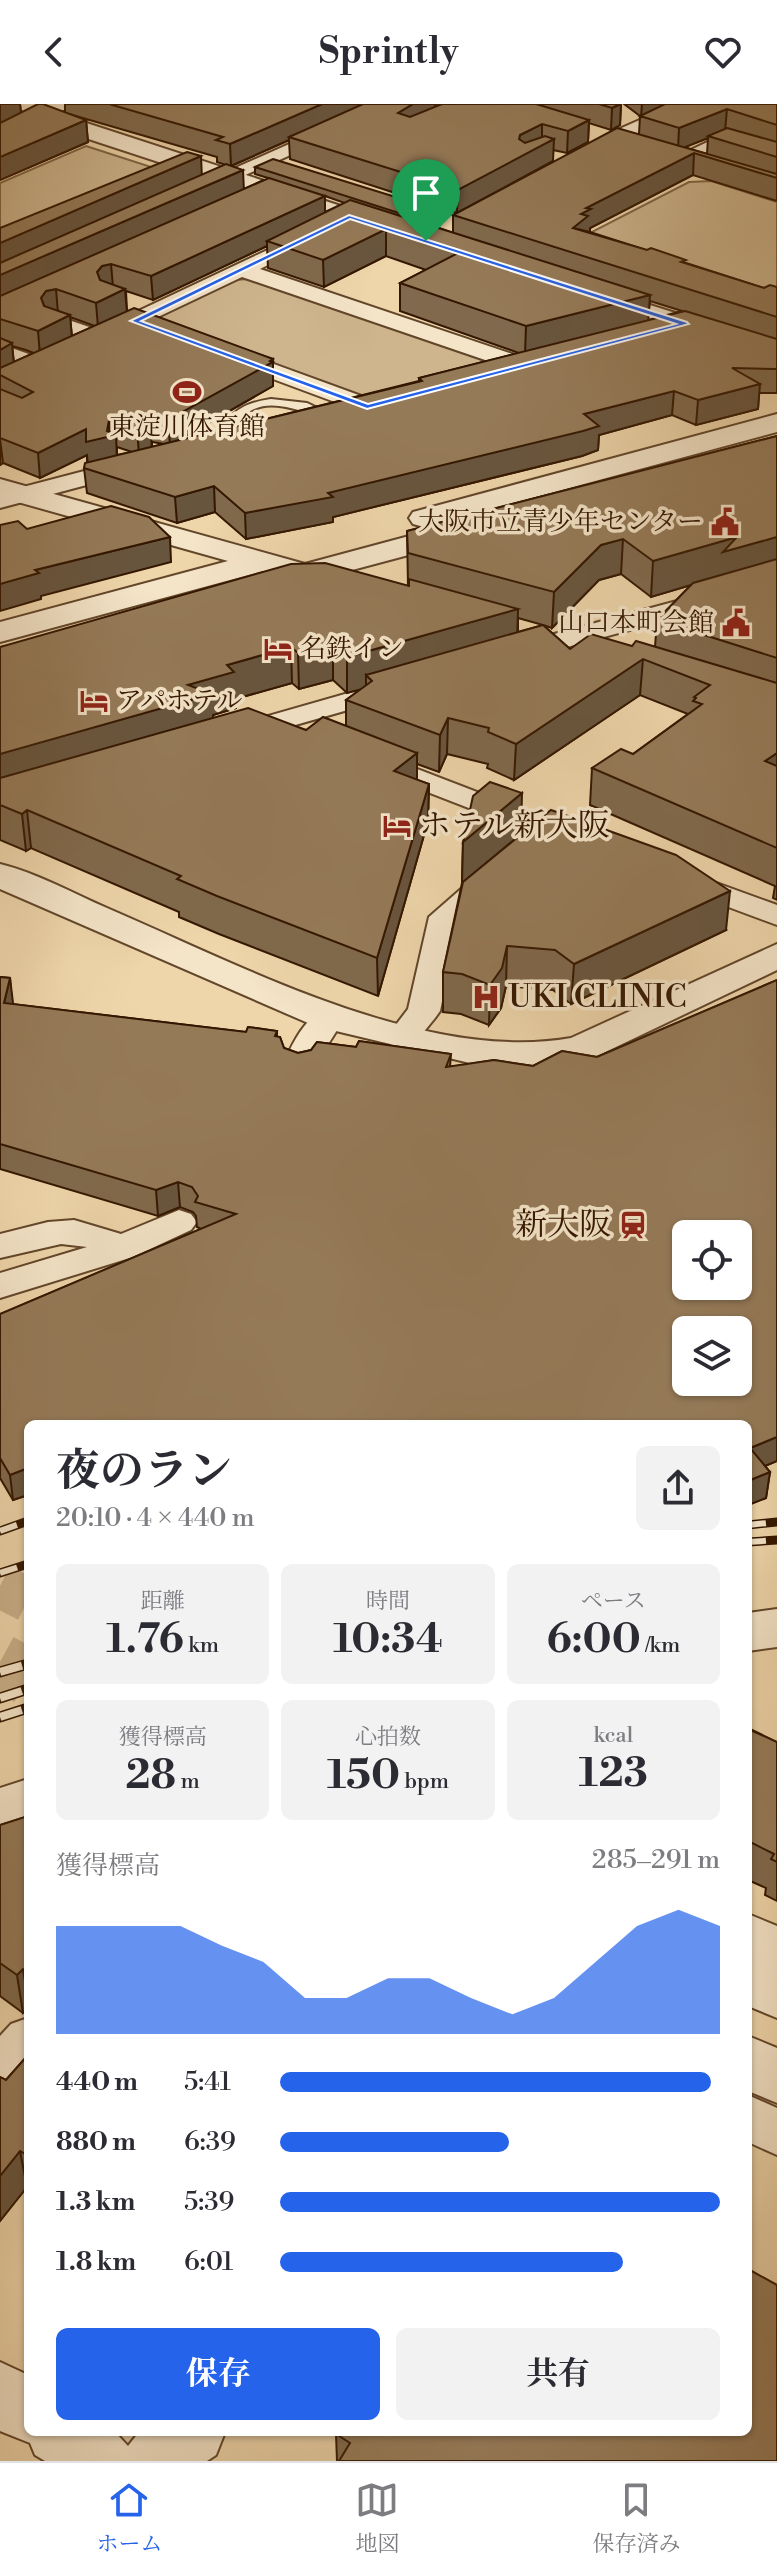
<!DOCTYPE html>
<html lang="ja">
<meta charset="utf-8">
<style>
body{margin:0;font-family:"Libre Bodoni","Noto Serif JP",serif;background:#f2f2f3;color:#2b2b33;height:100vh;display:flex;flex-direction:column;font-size:30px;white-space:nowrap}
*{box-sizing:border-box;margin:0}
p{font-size:26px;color:#7c7c81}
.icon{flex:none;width:44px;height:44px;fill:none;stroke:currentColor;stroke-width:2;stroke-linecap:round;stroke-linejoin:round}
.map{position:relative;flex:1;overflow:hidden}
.details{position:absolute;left:24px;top:1316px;width:728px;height:1016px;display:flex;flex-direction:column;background:#fff;border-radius:12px;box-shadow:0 2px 6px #0004}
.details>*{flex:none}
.buttons{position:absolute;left:672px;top:1116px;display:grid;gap:16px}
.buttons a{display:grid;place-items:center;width:80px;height:80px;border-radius:12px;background:#fff;box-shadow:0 2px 6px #0004;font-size:40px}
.pin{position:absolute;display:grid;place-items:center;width:68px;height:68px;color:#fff;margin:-82px -34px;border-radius:50% 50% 50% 0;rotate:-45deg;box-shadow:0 0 8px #0007}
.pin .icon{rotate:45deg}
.round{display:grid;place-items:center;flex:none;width:84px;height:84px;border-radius:12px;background:#f2f2f3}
.head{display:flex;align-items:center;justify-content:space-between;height:136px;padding:0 32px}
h1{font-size:44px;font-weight:700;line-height:60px}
.metrics{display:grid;grid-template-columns:repeat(3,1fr);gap:12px;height:136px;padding:8px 32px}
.metrics div{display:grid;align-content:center;border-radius:12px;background:#f2f2f3;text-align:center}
.metrics b{font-size:40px;font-weight:700}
.metrics small{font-size:22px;font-weight:400}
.metrics p{font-size:22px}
.chart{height:224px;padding:16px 32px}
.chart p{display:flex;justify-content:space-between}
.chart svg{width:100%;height:144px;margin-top:8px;fill:#2563eb;opacity:.7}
.cta{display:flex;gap:16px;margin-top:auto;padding:16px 32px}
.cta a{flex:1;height:92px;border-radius:12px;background:#2563eb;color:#fff;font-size:32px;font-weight:700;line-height:92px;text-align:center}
.cta a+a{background:#f2f2f3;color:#2b2b33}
ul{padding:0 32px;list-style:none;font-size:26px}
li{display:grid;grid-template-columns:128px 96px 1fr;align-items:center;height:60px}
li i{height:20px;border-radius:10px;background:#2563eb}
header{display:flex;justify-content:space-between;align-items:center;height:104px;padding:0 32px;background:#fff;font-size:36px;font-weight:700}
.dock{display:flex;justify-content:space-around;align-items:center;height:112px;border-top:2px solid #e1e1e2;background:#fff;font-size:22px;color:#7c7c81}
.dock a{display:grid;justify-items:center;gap:4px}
.dock .selected{color:#2563eb}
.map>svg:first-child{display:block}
</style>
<header><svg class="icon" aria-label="back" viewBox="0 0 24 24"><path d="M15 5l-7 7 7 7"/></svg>Sprintly<svg class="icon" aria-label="heart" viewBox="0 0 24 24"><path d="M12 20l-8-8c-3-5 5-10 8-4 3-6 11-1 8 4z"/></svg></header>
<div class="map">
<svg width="777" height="2357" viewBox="0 0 777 2357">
<rect width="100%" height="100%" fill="#eed5aa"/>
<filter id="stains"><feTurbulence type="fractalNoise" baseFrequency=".0025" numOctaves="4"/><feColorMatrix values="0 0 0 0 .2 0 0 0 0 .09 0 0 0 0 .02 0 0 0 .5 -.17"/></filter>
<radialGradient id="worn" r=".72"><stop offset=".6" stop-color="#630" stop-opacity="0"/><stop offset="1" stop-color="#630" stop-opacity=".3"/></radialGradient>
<g fill="#ceb58d" stroke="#816646" stroke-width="2">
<polygon points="86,42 176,71 0,144 0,79"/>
<polygon points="711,77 777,98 777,205 582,133 689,78"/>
<polygon points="248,175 490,258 362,296 148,218 235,176"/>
</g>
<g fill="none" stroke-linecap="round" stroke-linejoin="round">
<polyline stroke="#c9af88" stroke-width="44" stroke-dasharray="44 22" stroke-linecap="butt" points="0,1482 28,1496"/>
<polyline stroke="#c9af88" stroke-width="57" stroke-dasharray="57 28" stroke-linecap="butt" points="0,1558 28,1573"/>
<defs>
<path id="service" d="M271,295L307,299L336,313L330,317C296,305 252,284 232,329L240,336L238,339C231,340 224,336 220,330C231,306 245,299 271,295Z"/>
<g id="minor">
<polygon points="379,0 405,0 205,89 198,91 188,85"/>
<polygon points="676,0 702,0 593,56 586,58 576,52 617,26"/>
<polygon points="724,30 777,46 777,58 725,43 682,61 672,55"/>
<polygon points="312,125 319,127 322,131 319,135 260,165 533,257 536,262 525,269 517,267 242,173 99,241 49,224 46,219 57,212 98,226"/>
<polygon points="0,240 49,257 52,262 41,269 0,255"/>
<polygon points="230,244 375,297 379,302 367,309 359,307 222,256 219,251 222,246"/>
<polygon points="134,354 146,361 143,366 0,404 0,389"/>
<polygon points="777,470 777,486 512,558 502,556 499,550 502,544"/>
<polygon points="394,576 404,578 408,584 404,590 236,638 226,636 222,630 226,624"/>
<polygon points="373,648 589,731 594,737 589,743 569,743 363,663 359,657 363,651"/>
<polygon points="496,761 507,764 511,770 459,816 440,907 435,914 413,941 402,944 391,941 386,934 408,905 429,813 485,764"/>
<polygon points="683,767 777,801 777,821 672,782 668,776 672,770"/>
<path d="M329,904L340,907L345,914C333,932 322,950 311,968L299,971L287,968L283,961C292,940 306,910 329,904Z"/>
<polygon points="179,1106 191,1110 197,1118 191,1126 133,1153 0,1194 0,1169 87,1143 61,1140 0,1154 0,1130 48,1118 74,1116 121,1130"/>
<polygon points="748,1810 777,1822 777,1864 748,1851"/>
<polygon points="28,1914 28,1967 17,1978 0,1984 0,1932 11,1920"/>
<polygon points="748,1991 777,2004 777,2051 748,2038"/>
</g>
<g id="tertiary">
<polygon points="11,0 41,0 68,13 396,120 400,125 387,133 378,130 52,23"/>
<polygon points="593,183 777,241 777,258 584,197 580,191 584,185"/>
<polygon points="777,310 777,328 424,423 413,420 409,414 413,408"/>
<polygon points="0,375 305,460 465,417 476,419 480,426 476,433 341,469 351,472 356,479 351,486 340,489 288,478 285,473 263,467 0,538 0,518 228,457 0,393"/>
<path d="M0,760C37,769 72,789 107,804C240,861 424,960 571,934L777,840V866L595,953L537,964L474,960L315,922L0,785Z"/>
<polygon points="777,1505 777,1543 748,1547 748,1509"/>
<polygon points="28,1675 28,1719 0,1728 0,1684"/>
<polygon points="748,1850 777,1862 777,1914 748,1902"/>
<polygon points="748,1932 777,1944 777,1999 748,1987"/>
<polygon points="0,2258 28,2271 28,2328 115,2328 128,2342 139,2328 225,2328 216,2351 207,2357 45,2357 35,2351 30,2339 0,2327"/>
</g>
<polygon id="secondary" points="45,0 75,0 0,40 0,24"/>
</defs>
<use href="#service" stroke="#62462a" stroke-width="4"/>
<use href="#minor" stroke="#62462a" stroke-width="4"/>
<use href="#tertiary" stroke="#62462a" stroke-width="4"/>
<use href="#secondary" stroke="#341700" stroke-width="4"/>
<use href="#service" fill="#f4e4c8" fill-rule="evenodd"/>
<use href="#minor" fill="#f4e4c8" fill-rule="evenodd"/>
<use href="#tertiary" fill="#f4e4c8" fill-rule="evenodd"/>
<use href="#secondary" fill="#f4e4c8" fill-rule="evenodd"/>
<defs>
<g id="rail-far1">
<polyline points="748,1421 777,1418"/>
<polyline points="0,1427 28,1417"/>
<polyline points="748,1438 777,1436"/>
<polyline points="0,1469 28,1460"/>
</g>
<g id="rail">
<polyline points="0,1568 28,1560"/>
<polyline points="0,1594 28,1585"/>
<polyline points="0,1613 28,1604"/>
</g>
</defs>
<use href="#rail-far1" stroke="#341700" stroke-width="9"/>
<use href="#rail" stroke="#341700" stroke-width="11"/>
<use href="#rail-far1" stroke="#f4e4c8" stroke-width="6" stroke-dasharray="18" stroke-linecap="butt"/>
<use href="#rail" stroke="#f4e4c8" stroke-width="8" stroke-dasharray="23" stroke-linecap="butt"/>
</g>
<g fill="#80694c" stroke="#341700" stroke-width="2" fill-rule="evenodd">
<path d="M0,0H20L21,9L65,8V0H621L620,21L611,26L589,19L588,38L567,49L553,46V57L482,96L639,30L640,12L624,0H777V97L693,71L590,124V128L764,184L777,183V289H759L758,305L696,321L672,311L599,331L598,346L582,352L333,413V418L246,435L215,408L177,419L87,389L84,364L87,359V351L40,374L3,359L0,361V124L202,71L226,61L217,58V53L69,10L86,16L88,38L0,76ZM708,34L707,50L684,43ZM289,36L290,55L457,109L453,111V129L433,122L444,116V108L255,63V70L268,74L244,85L231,62ZM325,92L345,99L325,108ZM267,142L268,164L324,183L386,152L426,166L400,179V207L519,249L419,274V277L177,337L273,282V255L127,207L126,187L153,196ZM650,197L682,207L648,216ZM70,213L95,222L72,232ZM12,242L26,246L34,249L14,258ZM152,338L164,340L152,343ZM117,343L132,348L117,351Z"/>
<path d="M777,332V796L773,794L775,782L590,701L592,664L633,650L688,610L640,591L514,676L487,664L488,660L447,650L439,668L417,660V676L429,680L428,717L378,892L219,830L179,813V808L31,744L26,747L0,736V543L408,482L407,427ZM621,470L651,493L691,481L657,516L655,543L632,542L570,545L543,521L552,524L599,476ZM518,514L543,521L518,528ZM333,576L347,589L361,585L346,596V622L306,626L213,614V611L236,604L235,595L292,579L299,585Z"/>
<polygon points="521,730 518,733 726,826 571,900 553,886 506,882 501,904 489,921 461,910 443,908 443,868 462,779 463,738"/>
<path d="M0,873L10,874L12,900L246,928L248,923L277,927V933H280L284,944L298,949L311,946L317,938L356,943L359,937L451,950L450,963L494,956L533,962L562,947L597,953L777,876V1357L765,1362L770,1368L766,1394L748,1401V1320H28V1391L13,1396L0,1374V1210L201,1125L197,1123L196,1112L193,1108L180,1103L158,1112L0,1065ZM686,1130H738V1182H686ZM686,1226H738V1278H686Z"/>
<polygon points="748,1624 777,1638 777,1797 765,1791 766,1784 748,1776"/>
<polygon points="28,1712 28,1904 23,1909 0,1892 0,1721"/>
<polygon points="28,1951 28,2084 27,2083 0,2117 0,1973 6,1976"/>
<polygon points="336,2330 777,2357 337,2357"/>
</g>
<g fill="#68553e" stroke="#341700" stroke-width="2">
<polygon points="0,0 20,0 21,9 0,21"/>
<polygon points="322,0 372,0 289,33 289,36 231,62 230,40"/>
<polygon points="413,0 435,0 435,8 398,31 398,9"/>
<polygon points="621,0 620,21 611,26 612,4"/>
<polygon points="642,0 669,0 641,13"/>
<polygon points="727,5 725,27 708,32 708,34 678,46 679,24"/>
<polygon points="86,16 88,38 0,76 0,53"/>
<polygon points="589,16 588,38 567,49 568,27"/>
<polygon points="542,20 542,41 554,35 553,57 457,109 458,86 519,35 520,31"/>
<polygon points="694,49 693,71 590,124 590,128 573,124 586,104"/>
<polygon points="201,52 202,75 0,164 0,139"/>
<polygon points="243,66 244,88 0,196 0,171"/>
<polygon points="325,92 325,115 267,137 267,142 153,196 151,172"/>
<polygon points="444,108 444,116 427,125 427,118"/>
<polygon points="386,125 386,152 324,183 323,156"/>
<polygon points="111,160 113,183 103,185 97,168 102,162"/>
<polygon points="56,185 58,209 48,211 41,194 46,187"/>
<polygon points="125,185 127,209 98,223 96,199"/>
<polygon points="650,191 648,219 525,251 526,222"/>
<polygon points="70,211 72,235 40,251 38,227"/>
<polygon points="12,239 14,263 0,271 0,246"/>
<polygon points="273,255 273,282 170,341 168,316"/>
<polygon points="760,280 758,305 696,321 698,296"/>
<polygon points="674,287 672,311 599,331 598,346 582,352 333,413 333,418 246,435 245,409 328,389 584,310"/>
<polygon points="150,313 152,347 139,350 137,325"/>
<polygon points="109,316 110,332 116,331 117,356 88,363 87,351 40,374 38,349 86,325 107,327"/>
<polygon points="0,335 3,359 0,361"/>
<polygon points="214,382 215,408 177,419 175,393"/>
<polygon points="170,433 171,458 41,492 41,495 0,507 0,480 35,466"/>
<polygon points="737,433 777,433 777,460 721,472 651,493 653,457"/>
<polygon points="623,435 621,470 599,476 552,524 554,488 601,441"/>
<polygon points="518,505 517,541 372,577 366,571 366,584 347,589 347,553"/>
<polygon points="333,540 333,576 299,585 298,549"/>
<polygon points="291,543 292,579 235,595 236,604 213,611 214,627 0,688 0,650 188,581 227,561"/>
<polygon points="643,555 640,591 514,676 516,640"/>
<polygon points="448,614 447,650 439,668 440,631"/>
<polygon points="417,649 417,686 394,667"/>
<polygon points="777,649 777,682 765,657"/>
<polygon points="429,680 428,717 378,892 377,854"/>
<polygon points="522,689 521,730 462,779 463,738"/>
<polygon points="27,706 31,744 26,747 22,710"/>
<polygon points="730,787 726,826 571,900 574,860"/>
<polygon points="507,842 506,882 501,904 489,921 490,881"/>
<polygon points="10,874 13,899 7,924 4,899"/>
<polygon points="178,1078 180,1103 158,1112 156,1086"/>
<polygon points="777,1333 777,1357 748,1369 750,1344"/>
<polygon points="28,1364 28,1391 13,1396 10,1371"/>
<polygon points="770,1368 766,1394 748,1401 748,1377"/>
<polygon points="23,1865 28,1896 28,1904 23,1909 17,1871"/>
<polygon points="20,2047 27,2083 0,2117 0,2072"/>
</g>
<g fill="#957a58" stroke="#341700" stroke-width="2" fill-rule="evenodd">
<polygon points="38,0 43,0 86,16 0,53 0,19"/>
<polygon points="109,0 322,0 230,40 216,36 223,33"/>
<polygon points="363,0 413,0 398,9 410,13 442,0 536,0 589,16 568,27 542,20 520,31 519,35 525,39 545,32 554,35 458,86 289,33"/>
<polygon points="599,0 620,0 612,4"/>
<polygon points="665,0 777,0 777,21 727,5 679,24 640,12"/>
<polygon points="617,24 777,70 777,74 694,49 586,104 591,105 581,110 588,112 573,124 647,146 651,144 686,156 681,158 764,184 770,181 777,183 777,213 453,111"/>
<polygon points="727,24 777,38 777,53 708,32"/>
<polygon points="187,48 201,52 0,139 0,124"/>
<polygon points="273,55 444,108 427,118 255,63"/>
<polygon points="226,60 243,66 0,171 0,159"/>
<polygon points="269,74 325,92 151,172 111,160 102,162 97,168 100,176 125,185 96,199 56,185 46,187 41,194 44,202 70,211 38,227 0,215 0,192"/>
<polygon points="350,96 650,191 526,222 400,179 458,149 386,125 323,156 267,137"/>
<polygon points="134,204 273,255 270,257 273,258 168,316 150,313 150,322 137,325 109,316 107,327 116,331 86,338 86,325 38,349 0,334 0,285 22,294 33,288 0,271 0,264"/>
<polygon points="685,207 777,235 777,265 732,264 760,280 698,296 674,287 584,310 599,322 583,327 328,389 333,393 245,409 214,382 175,393 84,364 85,359 422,277 419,274"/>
<polygon points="0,234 12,239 0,246"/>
<polygon points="777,332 777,433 723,448 737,433 653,457 623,435 601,441 554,488 408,449 407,427"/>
<polygon points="111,402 149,413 170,433 35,466 39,469 0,480 0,421 18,417 27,425"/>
<polygon points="777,455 777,554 657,516 693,479"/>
<polygon points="325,459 409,482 409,475 518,505 347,553 333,540 298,549 291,543 227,561 234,568 188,581 212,590 0,650 0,543 291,460"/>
<polygon points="543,521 570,545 591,530 632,542 636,537 777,579 777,649 765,657 777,662 777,744 592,664 621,645 633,650 702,600 693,597 696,594 694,593 710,581 643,555 516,640 488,628 489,624 448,614 440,631 346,596 372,577 366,571"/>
<polygon points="248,604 306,626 323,613 417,649 394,667 429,680 377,854 217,792 177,775 181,772 27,706 22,710 0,701 0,674"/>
<polygon points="490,678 522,689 463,738 473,692"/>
<polygon points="551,706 676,751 730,787 574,860 555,846 507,842 502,864 490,881 462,870 443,868 463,778"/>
<path d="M0,873L10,874L4,899L246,928L248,923L277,927L275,932L280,933L284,944L298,949L311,946L317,938L356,943L359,937L451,950L446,963L494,956L533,962L562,947L597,953L777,876V1333L750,1344L770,1368L748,1377V1320H28V1364L10,1371L0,1354V1210L236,1110L195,1098L198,1092L192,1083L178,1078L156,1086L0,1040ZM686,1130H738V1182H686ZM686,1226H738V1278H686Z"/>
<polygon points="748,1625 777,1638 777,1758 771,1755 774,1750 748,1737"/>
<polygon points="28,1712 28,1869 23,1865 17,1871 0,1859 0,1721"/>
<polygon points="28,1951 28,2050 27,2051 20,2047 0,2072 0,1973 6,1976"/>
<polygon points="748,2165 777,2181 777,2357 339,2357 350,2339 336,2330 337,2328 748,2328"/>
</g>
<path fill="#2563eb" stroke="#fff" stroke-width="2" fill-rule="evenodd" d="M349,111L687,218L689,220L367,305L130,217ZM350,115L676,220L368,300L141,217Z"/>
<defs>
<symbol id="stadium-bare" viewBox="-9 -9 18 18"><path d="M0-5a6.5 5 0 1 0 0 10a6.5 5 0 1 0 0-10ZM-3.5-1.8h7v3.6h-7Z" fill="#8f2418" stroke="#f4e4c8" stroke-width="2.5" paint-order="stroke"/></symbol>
<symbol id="civic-bare" viewBox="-9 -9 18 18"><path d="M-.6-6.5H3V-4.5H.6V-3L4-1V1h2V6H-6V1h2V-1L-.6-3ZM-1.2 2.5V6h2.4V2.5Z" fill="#8f2418" stroke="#f4e4c8" stroke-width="2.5" paint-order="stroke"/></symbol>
<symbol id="hotel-bare" viewBox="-9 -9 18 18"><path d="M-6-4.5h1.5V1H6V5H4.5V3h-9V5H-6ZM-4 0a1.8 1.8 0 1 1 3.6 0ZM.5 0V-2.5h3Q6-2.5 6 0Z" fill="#8f2418" stroke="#f4e4c8" stroke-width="2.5" paint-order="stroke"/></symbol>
<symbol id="hospital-bare" viewBox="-9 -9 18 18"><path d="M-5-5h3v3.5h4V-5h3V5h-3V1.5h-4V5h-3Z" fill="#8f2418" stroke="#f4e4c8" stroke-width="2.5" paint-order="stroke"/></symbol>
<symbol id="station-bare" viewBox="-9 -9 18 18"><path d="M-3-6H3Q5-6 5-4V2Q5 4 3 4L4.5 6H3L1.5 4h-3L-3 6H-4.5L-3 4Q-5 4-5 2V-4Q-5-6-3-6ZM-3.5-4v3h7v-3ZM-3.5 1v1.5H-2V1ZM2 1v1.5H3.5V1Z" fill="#8f2418" stroke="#f4e4c8" stroke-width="2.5" paint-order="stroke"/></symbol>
</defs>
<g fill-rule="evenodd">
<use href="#stadium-bare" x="167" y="268" width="40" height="40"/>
<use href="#civic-bare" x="705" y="398" width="40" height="40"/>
<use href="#civic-bare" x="716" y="499" width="40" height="40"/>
<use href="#hotel-bare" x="258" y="525" width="40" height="40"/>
<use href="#hotel-bare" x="74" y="577" width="40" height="40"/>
<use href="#hotel-bare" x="377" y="702" width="40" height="40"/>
<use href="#hospital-bare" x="466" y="873" width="40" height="40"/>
<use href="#station-bare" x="613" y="1101" width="40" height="40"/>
</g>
<g text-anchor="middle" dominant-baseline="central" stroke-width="7" stroke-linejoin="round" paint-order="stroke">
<g font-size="26" fill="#341700" stroke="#f4e4c8" text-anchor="end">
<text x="187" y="323" text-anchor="middle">東淀川体育館</text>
<text x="703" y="418">大阪市立青少年センター</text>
<text x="714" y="519">山口本町会館</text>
<text x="300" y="545" text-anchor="start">名鉄イン</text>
<text x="116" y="597" text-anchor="start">アパホテル</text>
</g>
<g font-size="32" fill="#341700" stroke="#f4e4c8" text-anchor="start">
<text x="419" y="722">ホテル新大阪</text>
<text x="508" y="893">UKI CLINIC</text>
<text x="611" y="1121" text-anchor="end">新大阪</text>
</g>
</g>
<rect width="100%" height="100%" filter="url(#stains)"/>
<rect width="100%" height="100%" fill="url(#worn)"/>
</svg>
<div class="buttons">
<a><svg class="icon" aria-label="locate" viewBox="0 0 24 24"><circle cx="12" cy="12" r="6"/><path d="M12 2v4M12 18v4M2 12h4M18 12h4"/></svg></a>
<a><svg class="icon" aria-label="layers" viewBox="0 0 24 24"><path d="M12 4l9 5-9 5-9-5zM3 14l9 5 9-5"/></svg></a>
</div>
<div class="pin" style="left:426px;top:137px;background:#1e9e55"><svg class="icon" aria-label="arrive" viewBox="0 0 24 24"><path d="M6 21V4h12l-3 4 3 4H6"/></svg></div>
<section class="details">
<div class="head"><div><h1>夜のラン</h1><p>20:10 · 4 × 440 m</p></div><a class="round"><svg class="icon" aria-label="share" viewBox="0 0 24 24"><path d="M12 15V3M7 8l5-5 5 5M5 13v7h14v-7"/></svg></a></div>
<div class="metrics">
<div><p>距離</p><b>1.76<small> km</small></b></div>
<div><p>時間</p><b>10:34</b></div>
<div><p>ペース</p><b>6:00<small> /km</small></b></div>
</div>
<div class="metrics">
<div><p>獲得標高</p><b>28<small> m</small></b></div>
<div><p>心拍数</p><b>150<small> bpm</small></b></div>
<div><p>kcal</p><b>123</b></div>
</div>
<div class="chart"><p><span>獲得標高</span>285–291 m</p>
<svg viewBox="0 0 160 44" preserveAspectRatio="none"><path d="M0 44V11L10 11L20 11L30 11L40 17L50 22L60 33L70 33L80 27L90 27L100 33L110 38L120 33L130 22L140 11L150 6L160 11V44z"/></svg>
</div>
<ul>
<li><b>440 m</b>5:41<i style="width:98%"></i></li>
<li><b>880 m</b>6:39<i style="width:52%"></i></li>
<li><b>1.3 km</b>5:39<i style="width:100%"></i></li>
<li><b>1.8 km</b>6:01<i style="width:78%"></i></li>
</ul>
<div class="cta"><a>保存</a><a>共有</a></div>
</section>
</div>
<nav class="dock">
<a class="selected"><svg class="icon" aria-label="home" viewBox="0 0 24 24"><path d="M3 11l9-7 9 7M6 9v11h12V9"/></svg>ホーム</a>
<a><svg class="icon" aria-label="map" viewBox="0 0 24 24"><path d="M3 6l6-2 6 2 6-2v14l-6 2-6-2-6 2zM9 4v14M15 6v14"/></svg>地図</a>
<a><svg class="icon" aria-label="saved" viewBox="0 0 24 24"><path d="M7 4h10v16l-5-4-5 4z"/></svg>保存済み</a>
</nav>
